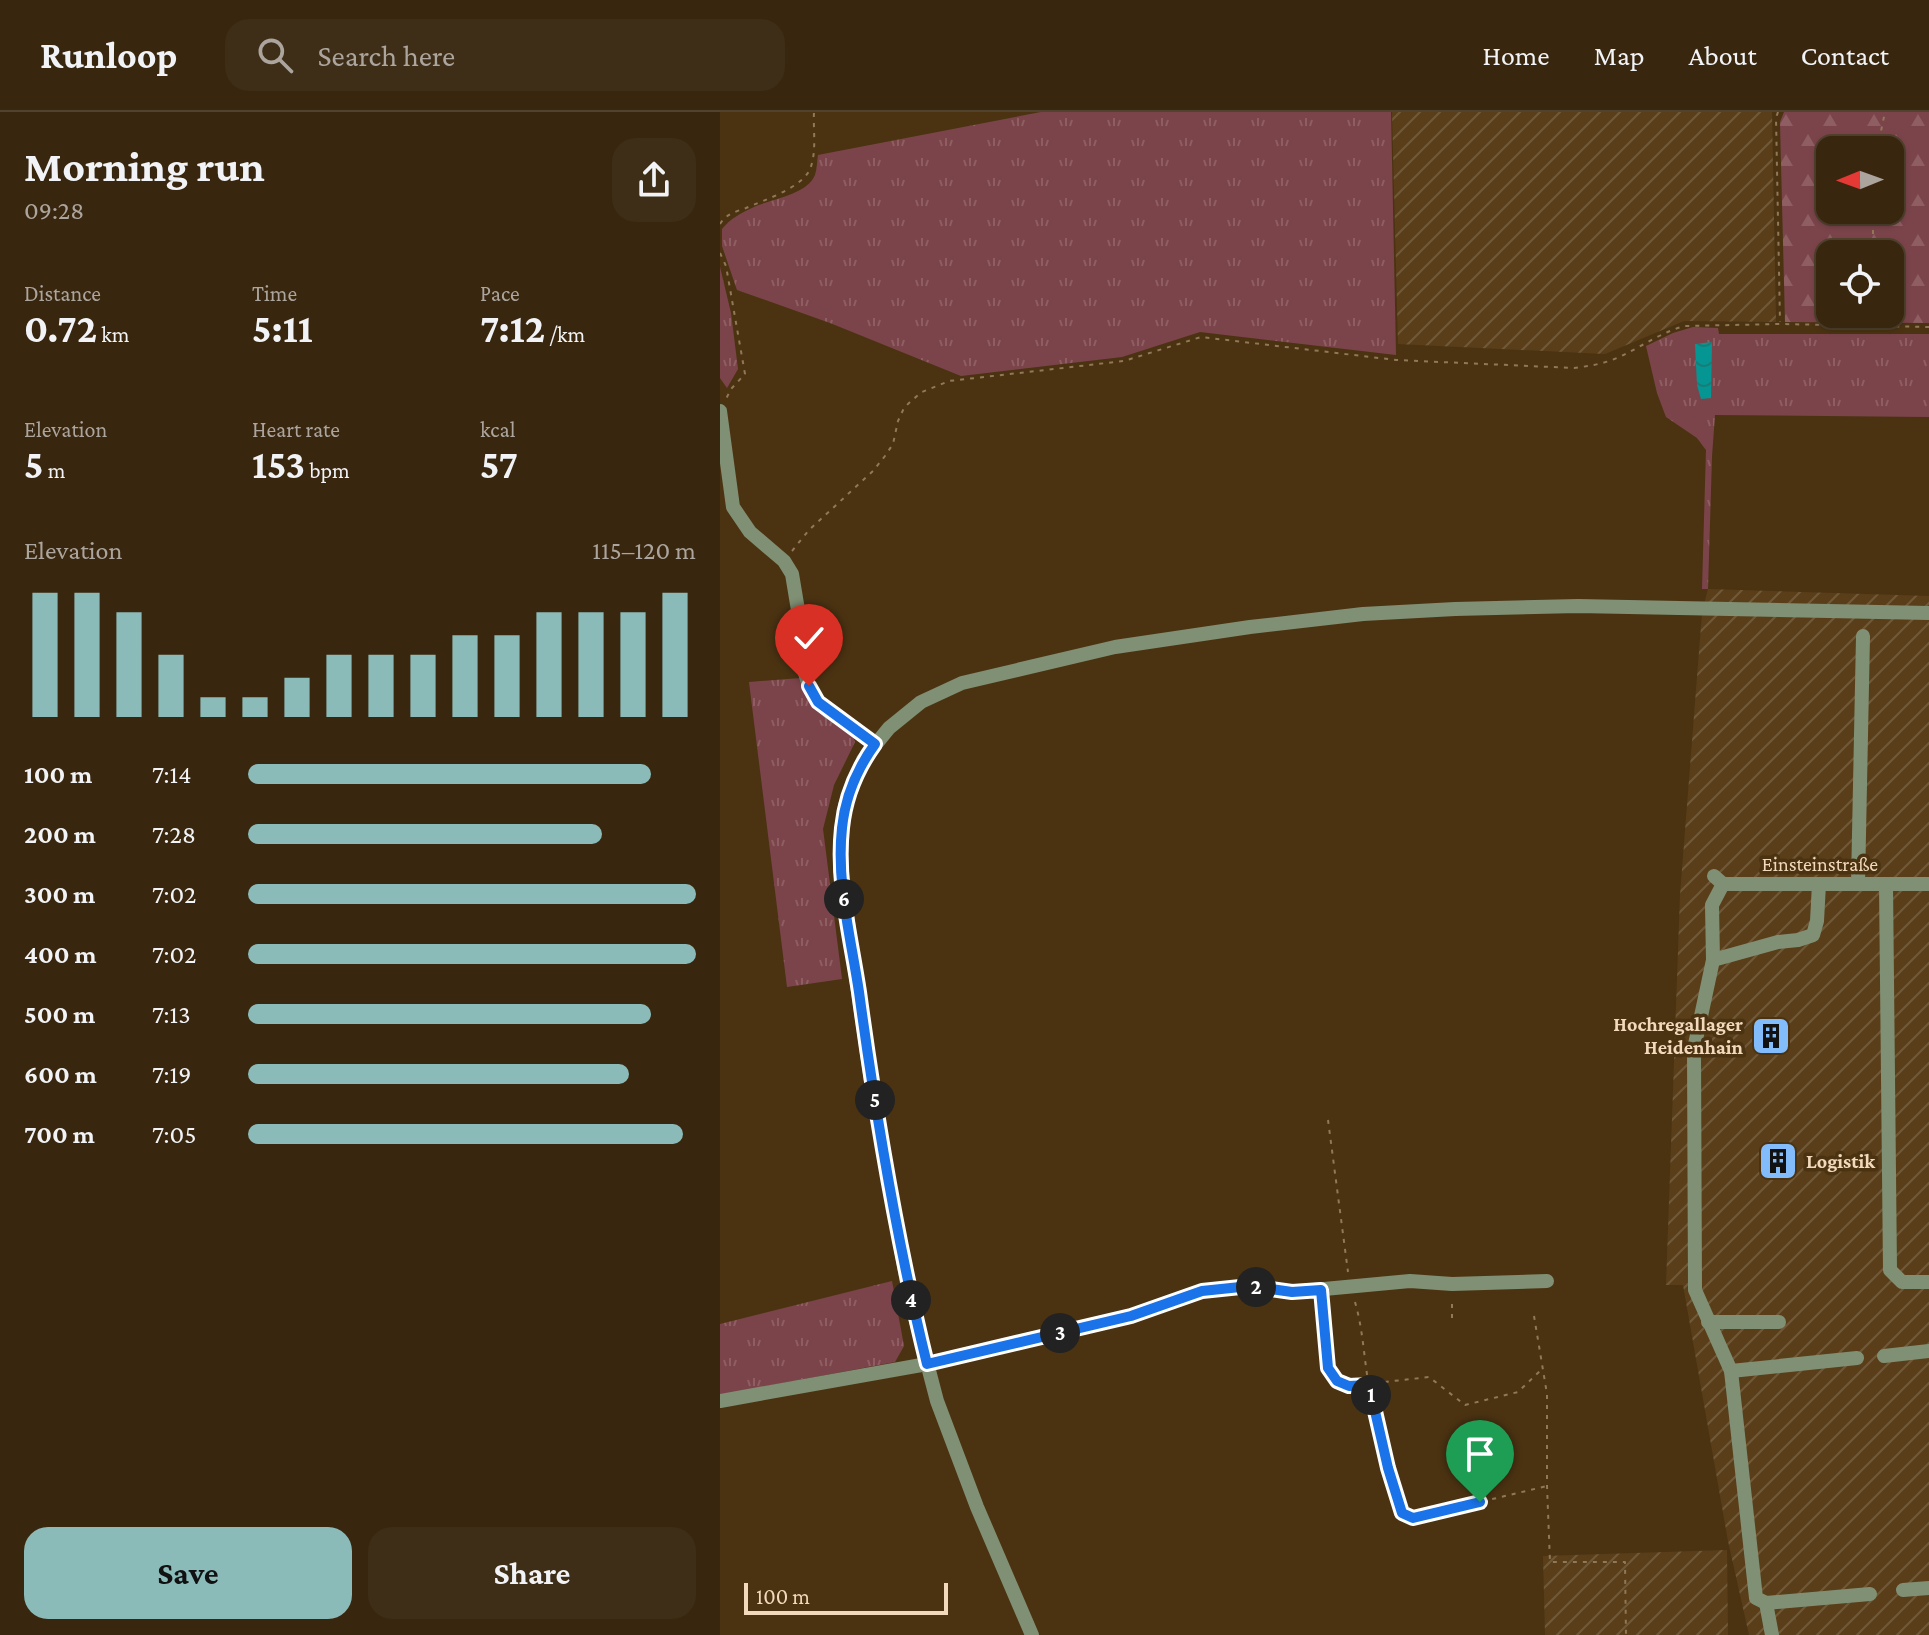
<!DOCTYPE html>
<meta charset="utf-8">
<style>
body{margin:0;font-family:"Crimson Pro",serif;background:#3f2e17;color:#f1f3f6;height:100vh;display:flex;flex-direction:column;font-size:30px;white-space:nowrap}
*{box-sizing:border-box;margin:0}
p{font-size:26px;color:#aba59e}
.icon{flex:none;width:44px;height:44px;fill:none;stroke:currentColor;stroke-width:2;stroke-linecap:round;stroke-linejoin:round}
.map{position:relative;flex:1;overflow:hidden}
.panel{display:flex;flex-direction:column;background:#38260e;width:720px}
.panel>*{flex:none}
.needle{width:52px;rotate:269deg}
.buttons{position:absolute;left:1096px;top:24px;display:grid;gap:16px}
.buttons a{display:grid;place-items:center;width:88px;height:88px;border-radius:16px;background:#38260e;box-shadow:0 2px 6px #0004,0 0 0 2px #52432e;font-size:40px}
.scale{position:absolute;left:24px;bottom:20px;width:204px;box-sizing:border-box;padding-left:8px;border:4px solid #f2d9bb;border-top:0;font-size:22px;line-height:28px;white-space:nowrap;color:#f2d9bb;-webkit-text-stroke:6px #4b3312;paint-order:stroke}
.pin{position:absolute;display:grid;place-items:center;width:68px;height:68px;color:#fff;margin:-82px -34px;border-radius:50% 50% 50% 0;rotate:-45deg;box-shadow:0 0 8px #0007}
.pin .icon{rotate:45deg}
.km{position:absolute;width:40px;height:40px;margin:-20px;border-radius:50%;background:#222;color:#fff;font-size:22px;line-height:40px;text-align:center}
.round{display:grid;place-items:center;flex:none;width:84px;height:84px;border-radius:24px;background:#3f2e17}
.overview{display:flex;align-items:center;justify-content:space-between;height:136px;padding:0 24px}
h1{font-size:44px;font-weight:700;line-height:60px}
.stats{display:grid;grid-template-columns:repeat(3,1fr);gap:12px;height:136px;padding:8px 24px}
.stats div{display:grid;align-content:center}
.stats b{font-size:40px;font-weight:700}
.stats small{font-size:22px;font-weight:400}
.stats p{font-size:22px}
.chart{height:224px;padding:16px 24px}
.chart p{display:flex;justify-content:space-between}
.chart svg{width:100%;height:144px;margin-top:8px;stroke:#8bbbb9;stroke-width:6}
.primary-button{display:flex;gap:16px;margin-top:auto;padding:16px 24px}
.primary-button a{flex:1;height:92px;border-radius:24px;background:#8bbbb9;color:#111;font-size:32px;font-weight:700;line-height:92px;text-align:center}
.primary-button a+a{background:#3f2e17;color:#f1f3f6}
ul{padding:0 24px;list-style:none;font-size:26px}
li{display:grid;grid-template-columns:128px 96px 1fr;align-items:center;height:60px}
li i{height:20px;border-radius:10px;background:#8bbbb9}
header{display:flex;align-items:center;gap:48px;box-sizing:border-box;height:112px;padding:0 40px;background:#38260e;border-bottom:2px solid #52432e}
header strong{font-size:38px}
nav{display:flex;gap:44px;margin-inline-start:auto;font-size:28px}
.search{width:560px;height:72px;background:#3f2e17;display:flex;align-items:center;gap:20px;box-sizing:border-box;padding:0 28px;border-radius:24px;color:#aba59e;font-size:30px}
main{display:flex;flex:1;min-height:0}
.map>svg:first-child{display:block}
</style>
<header>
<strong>Runloop</strong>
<div class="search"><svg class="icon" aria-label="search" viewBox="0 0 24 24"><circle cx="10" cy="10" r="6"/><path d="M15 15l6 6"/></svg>Search here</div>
<nav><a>Home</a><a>Map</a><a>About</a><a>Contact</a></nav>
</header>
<main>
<section class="panel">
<div class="overview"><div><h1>Morning run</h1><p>09:28</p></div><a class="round"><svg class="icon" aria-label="share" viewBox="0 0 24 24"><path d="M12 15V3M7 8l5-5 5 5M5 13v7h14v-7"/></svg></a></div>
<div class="stats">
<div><p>Distance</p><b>0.72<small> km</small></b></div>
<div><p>Time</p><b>5:11</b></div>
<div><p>Pace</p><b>7:12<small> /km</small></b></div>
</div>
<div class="stats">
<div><p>Elevation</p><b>5<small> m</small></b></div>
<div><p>Heart rate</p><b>153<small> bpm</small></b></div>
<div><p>kcal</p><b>57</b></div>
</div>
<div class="chart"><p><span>Elevation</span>115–120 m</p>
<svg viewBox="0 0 160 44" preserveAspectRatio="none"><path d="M5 44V6M15 44V6M25 44V12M35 44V25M45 44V38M55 44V38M65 44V32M75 44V25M85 44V25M95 44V25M105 44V19M115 44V19M125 44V12M135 44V12M145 44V12M155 44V6"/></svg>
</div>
<ul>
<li><b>100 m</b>7:14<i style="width:90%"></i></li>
<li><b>200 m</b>7:28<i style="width:79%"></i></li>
<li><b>300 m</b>7:02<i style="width:100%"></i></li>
<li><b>400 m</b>7:02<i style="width:100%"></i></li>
<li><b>500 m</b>7:13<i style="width:90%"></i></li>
<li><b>600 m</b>7:19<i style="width:85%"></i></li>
<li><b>700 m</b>7:05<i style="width:97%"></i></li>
</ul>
<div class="primary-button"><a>Save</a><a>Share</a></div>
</section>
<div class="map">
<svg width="1209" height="1523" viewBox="0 0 1209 1523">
<defs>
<pattern id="industrial-furrows" width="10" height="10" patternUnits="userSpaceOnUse" patternTransform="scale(2)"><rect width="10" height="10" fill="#593e19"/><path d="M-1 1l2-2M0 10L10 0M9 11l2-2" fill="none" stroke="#715938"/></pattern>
<pattern id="grass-tufts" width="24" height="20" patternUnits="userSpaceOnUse" patternTransform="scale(2)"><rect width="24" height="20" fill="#7b444b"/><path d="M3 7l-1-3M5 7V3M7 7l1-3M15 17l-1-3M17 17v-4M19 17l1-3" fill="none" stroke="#8e5e63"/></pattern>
<pattern id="forest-firs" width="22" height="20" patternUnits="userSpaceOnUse" patternTransform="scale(2)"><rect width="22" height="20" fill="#7b444b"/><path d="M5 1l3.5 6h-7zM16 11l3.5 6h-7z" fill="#8e5e63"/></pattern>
<pattern id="water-waves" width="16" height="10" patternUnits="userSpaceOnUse" patternTransform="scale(2)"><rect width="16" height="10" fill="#059592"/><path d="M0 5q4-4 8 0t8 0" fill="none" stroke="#197c77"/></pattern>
</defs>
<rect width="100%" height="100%" fill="#4b3312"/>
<g fill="url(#industrial-furrows)">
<polygon points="672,0 1052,0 1056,210 964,209 885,242 678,232"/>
<polygon points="988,477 1209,484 1209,1523 1029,1523 1008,1429 963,1173 946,1173 960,783 982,501"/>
<polygon points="1007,1438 1008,1523 825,1523 823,1444"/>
</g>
<g fill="url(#grass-tufts)">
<path d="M321,0H671L676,243L480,220L402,245L241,264L110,211L17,178L2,134V117C11,106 21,101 34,95C51,87 87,83 95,63C97,57 97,49 98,43Z"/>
<polygon points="0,155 11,201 18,257 7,276 0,266"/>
<polygon points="973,215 998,216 999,222 1209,222 1209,305 995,303 992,344 988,477 982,477 986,338 977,326 946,305 937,281 926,234 953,221"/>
<polygon points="81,566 133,624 135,630 114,673 103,717 122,867 67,875 29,570"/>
<polygon points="172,1169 184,1234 175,1250 0,1283 0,1212"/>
</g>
<path fill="url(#forest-firs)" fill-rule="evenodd" d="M1064,0H1209V211L1065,210L1060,10ZM1110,38H1170V98H1110ZM1110,142H1170V202H1110Z"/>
<polygon fill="url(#water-waves)" points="992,230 991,286 981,287 977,273 975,232"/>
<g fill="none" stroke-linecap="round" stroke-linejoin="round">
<g stroke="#907858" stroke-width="2" stroke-dasharray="4 6" stroke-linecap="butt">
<polyline points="1058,0 1056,6 1060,210"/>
<polyline points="1157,38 1165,0"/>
<polyline points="1153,98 1153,142"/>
<path d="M0,112C6,102 15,100 26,96C44,88 82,76 90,57C97,40 93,18 94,0"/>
<polyline points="0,141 6,154 25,262 11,277 6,287"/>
<polyline points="1154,202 1154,213"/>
<path d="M72,439L89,418L153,359L165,344L173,332L178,309L184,296L191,289L202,280L229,269L404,249L481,225L676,248L854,256C869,254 883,252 897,246C920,236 941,220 965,214L1060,212L1209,215"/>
<polyline points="608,1008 628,1160"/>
<path d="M635,1190C643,1217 644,1247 649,1275C658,1318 669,1359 682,1401L693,1406L827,1374"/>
<polyline points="603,1191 608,1256 617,1269 629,1274 709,1265 745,1293 798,1280 821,1258"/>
<polyline points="814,1204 827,1282 827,1374 830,1450 905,1450 906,1523"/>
<polyline points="732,1206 732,1187"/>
</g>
<g stroke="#809074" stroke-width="14">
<polyline points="0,299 13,395 30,420 64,449 72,462 79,504 84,558 89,574 98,590 109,600 129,612 155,632"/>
<polyline points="994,764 1003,772 1209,772"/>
<polyline points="1003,772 992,793 993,848 974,937 975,1178 1011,1259 1036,1486 1046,1491 1150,1482"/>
<polyline points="1138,772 1143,524"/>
<polyline points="1166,772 1170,1158 1182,1170 1209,1170"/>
<polyline points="993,848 1058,830 1078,828 1093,823 1097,809 1099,772"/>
<polyline points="988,1210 1059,1210"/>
<polyline points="1164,1244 1209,1239"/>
<polyline points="1011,1259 1137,1246"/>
<polyline points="0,1289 207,1252 411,1204 482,1179 530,1174 572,1180 690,1169 732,1172 827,1169"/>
<polyline points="1183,1478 1209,1476"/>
<polyline points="1046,1491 1052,1523"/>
<polyline points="312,1523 257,1395 217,1289 189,1182 151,969 120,755 122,717 125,693 143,648 169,616 201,590 242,571 395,535 530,515 643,502 735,497 858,494 1209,501"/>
</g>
</g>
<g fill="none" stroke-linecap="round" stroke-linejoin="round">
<defs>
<path id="route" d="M89,574L98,590L155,632C137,657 125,686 122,716C116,771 131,826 139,880C156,1005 177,1130 207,1252L411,1204L482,1179L530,1174L572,1180L601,1178L608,1256L617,1269L629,1274L649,1273L668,1356L682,1401L693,1406L760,1390"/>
</defs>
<use href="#route" stroke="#fff" stroke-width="16"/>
<use href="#route" stroke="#1a73e8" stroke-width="10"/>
</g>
<defs>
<symbol id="building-square" viewBox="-11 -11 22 22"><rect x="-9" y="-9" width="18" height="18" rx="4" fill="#83bcfb" stroke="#4b3312"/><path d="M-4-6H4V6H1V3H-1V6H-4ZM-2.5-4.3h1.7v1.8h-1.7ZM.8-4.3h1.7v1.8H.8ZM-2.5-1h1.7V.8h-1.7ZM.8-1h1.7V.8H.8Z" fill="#111"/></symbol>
</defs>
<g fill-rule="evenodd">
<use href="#building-square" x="1029" y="902" width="44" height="44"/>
<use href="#building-square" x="1036" y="1027" width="44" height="44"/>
</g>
<g text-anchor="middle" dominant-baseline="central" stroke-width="7" stroke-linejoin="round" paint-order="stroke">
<g font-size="20" fill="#f2d9bb" stroke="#4b3312">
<text x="1100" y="752">Einsteinstraße</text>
</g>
<g font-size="20" font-weight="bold" fill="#f2d9bb" stroke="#4b3312" text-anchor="end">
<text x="1023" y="912">Hochregallager<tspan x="1023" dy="23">Heidenhain</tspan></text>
<text x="1086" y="1049" text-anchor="start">Logistik</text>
</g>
</g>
</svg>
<div class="buttons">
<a><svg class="needle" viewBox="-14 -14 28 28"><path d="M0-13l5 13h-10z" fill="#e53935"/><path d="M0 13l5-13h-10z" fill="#aba59e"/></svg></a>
<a><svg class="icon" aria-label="locate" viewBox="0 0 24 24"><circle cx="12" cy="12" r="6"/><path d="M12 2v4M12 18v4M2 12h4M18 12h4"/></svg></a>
</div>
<div class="scale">100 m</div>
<div class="pin" style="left:760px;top:1390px;background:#1e9e55"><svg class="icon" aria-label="arrive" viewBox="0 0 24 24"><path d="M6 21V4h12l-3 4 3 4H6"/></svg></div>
<div class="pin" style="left:89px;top:574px;background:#d93025"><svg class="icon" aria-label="check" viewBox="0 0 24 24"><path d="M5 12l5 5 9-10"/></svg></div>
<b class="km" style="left:651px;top:1283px">1</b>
<b class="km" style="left:536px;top:1175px">2</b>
<b class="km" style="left:340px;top:1221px">3</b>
<b class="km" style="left:191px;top:1188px">4</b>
<b class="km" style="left:155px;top:988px">5</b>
<b class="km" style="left:124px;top:787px">6</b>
</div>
</main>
